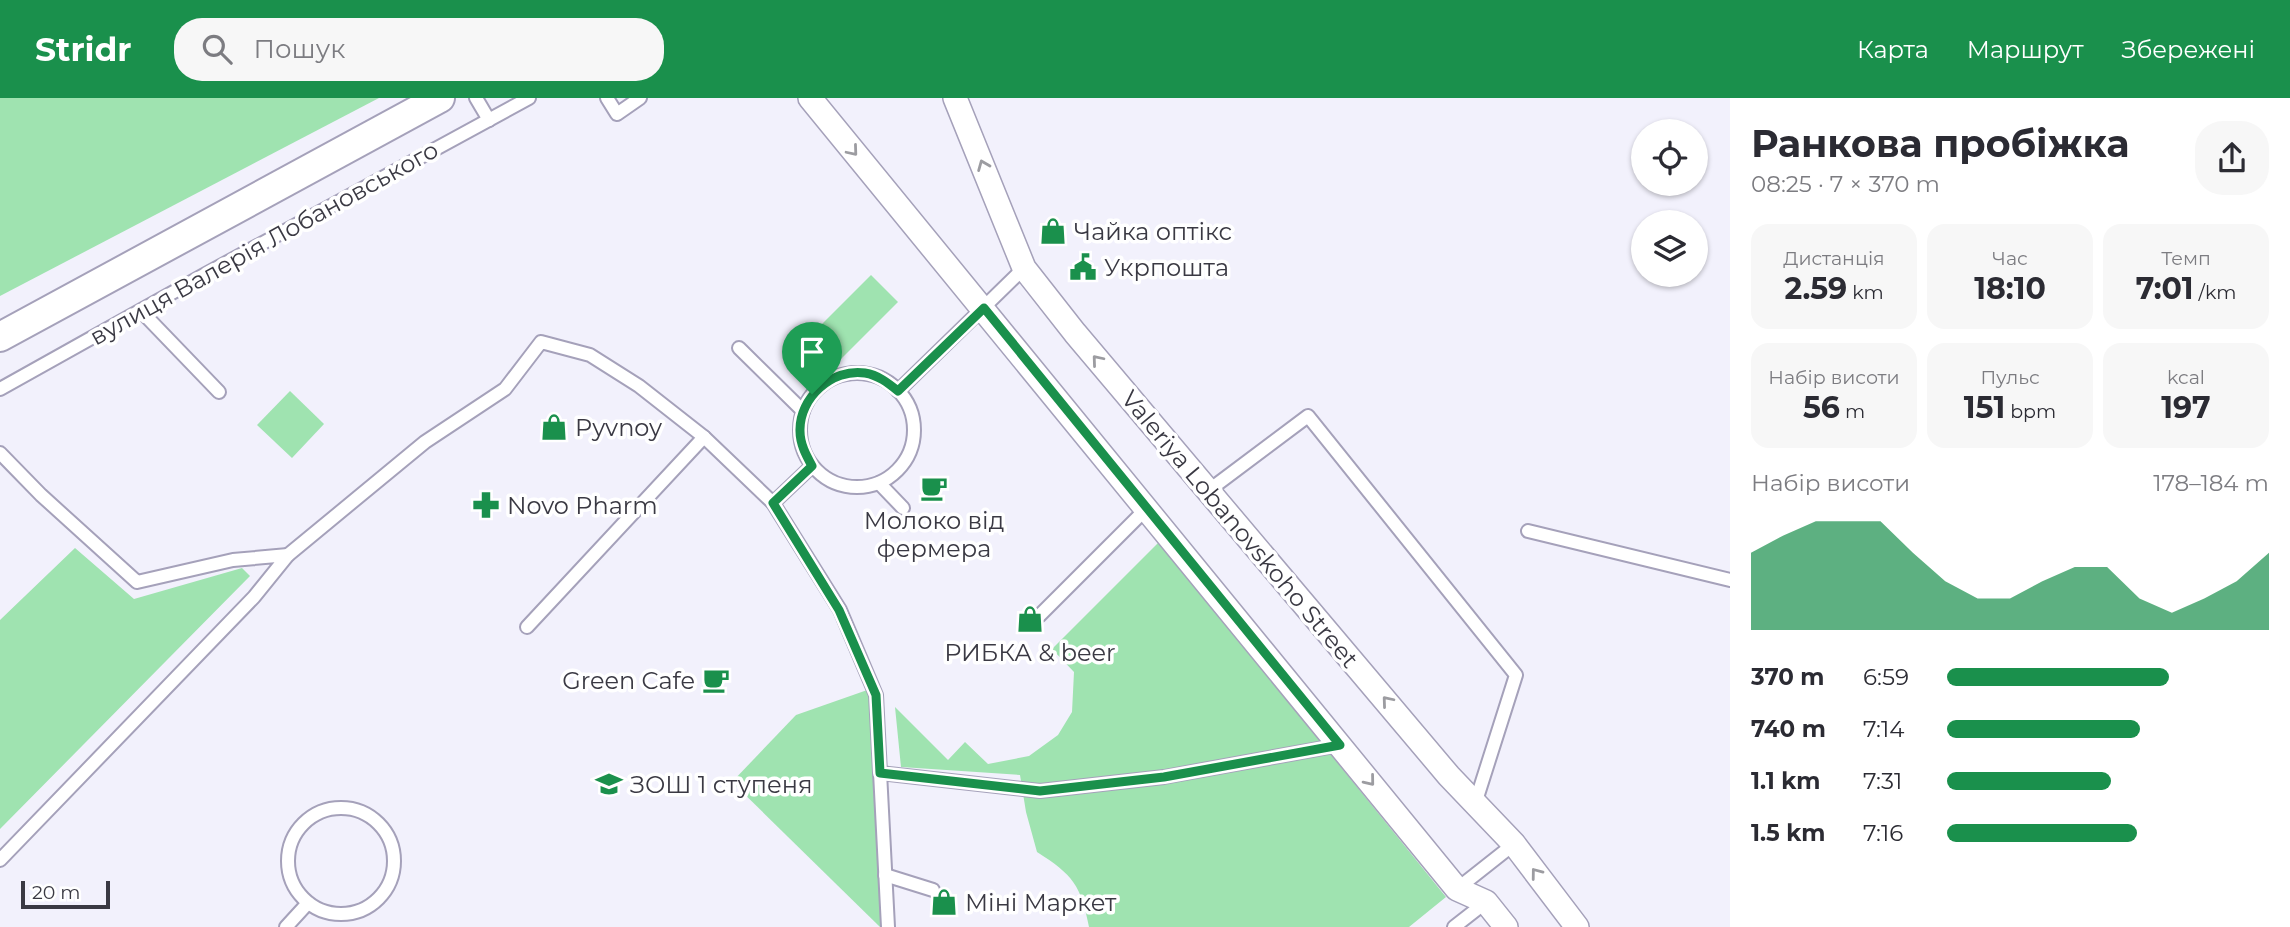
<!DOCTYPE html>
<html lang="uk">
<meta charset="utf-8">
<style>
body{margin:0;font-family:Montserrat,sans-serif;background:#f7f7f7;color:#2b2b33;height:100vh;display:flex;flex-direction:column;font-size:26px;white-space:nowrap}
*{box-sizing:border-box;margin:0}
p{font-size:23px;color:#7c7c81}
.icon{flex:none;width:38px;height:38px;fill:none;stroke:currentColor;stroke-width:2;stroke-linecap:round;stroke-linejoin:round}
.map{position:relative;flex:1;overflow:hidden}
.panel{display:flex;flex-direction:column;background:#fff;width:560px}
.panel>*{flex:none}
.tools{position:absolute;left:1631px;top:21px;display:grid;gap:14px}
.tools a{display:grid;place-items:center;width:77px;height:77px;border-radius:50%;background:#fff;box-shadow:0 2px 5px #0004;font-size:35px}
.scale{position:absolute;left:21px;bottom:18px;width:89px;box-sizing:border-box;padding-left:7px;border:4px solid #3a3943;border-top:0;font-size:19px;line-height:24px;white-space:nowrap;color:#3a3943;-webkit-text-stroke:5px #fff;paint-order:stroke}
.pin{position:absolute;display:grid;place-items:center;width:60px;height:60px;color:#fff;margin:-72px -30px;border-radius:50% 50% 50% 0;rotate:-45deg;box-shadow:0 0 7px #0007}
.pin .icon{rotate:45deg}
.round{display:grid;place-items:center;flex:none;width:74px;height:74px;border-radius:28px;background:#f7f7f7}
.head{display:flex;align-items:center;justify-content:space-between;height:119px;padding:0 21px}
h1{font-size:38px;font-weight:700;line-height:52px}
.figures{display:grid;grid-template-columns:repeat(3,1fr);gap:10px;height:119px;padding:7px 21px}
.figures div{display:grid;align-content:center;border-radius:18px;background:#f7f7f7;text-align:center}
.figures b{font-size:30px;font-weight:700}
.figures small{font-size:19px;font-weight:400}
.figures p{font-size:19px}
.chart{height:196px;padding:14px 21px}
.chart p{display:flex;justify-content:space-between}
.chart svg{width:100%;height:126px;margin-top:7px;fill:#1a904c;opacity:.7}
ul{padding:0 21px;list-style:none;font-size:23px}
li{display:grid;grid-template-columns:112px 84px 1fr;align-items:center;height:52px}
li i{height:18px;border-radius:9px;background:#1a904c}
header{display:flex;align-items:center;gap:42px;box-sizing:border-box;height:98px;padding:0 35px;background:#1a904c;color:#fff}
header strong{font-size:33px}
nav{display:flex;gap:38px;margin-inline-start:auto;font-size:24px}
.search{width:490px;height:63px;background:#f7f7f7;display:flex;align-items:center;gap:18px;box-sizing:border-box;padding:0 24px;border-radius:28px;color:#7c7c81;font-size:26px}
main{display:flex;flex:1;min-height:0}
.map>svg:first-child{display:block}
</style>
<header>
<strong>Stridr</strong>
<div class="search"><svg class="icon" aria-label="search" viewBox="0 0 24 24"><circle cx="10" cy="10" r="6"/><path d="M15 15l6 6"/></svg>Пошук</div>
<nav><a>Карта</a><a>Маршрут</a><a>Збережені</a></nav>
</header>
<main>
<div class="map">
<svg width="1730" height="829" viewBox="0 0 1730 829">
<rect width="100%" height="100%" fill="#f2f1fc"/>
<g fill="#9fe3b0">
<polygon points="0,0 379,0 0,198"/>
<polygon points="871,177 898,204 834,268 807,241"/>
<polygon points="290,293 324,326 292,360 257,327"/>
<path d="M1159,444L1446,799L1409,829H1089C1081,787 1073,777 1037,754L1026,714L1020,677L901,669L895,609L948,662L965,644L988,666L1029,658L1058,637L1072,614L1074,574L1052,551Z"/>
<polygon points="75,450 134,501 242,470 250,478 0,731 0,522"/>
<polygon points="873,590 888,829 880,829 732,684 796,617"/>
</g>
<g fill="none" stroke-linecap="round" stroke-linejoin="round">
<defs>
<g id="service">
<polyline points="476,0 489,22"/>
<polyline points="607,0 617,16 640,0"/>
<polyline points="141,213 219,294"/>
<polyline points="739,250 803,313"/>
<circle cx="857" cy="332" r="57"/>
<polyline points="0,291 204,177 529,0"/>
<polyline points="898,293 1024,170"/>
<polyline points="0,355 41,397 137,484 233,462 288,457 254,499 0,762"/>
<polyline points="812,368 773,405 840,512 876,597 888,829"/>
<polyline points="879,385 903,410"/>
<polyline points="1208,393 1308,318 1516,577 1475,706"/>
<polyline points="1528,433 1730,482"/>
<polyline points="288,457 425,344 505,291 541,244 590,257 639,288 704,339 773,405"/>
<polyline points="1039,518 1147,410"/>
<polyline points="527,529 704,339"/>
<polyline points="880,675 1040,693 1164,679 1340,647"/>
<circle cx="341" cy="763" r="53"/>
<polyline points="885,777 933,792"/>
<polyline points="1457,791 1514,746"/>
<polyline points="286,829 308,805"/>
<polyline points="1454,829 1486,804"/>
</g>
<g id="minor">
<polyline points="810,0 1457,791 1486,804 1506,829"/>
<polyline points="955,0 1024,170 1075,235 1449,678 1514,746 1577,829"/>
</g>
<polyline id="tertiary" points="0,239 440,0"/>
</defs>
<use href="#service" stroke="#a5a1ba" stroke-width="16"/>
<use href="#minor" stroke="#a5a1ba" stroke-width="26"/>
<use href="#tertiary" stroke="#a5a1ba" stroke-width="32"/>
<use href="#service" stroke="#fff" stroke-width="12"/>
<use href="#minor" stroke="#fff" stroke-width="23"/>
<use href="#tertiary" stroke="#fff" stroke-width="28"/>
</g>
<defs><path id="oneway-chevron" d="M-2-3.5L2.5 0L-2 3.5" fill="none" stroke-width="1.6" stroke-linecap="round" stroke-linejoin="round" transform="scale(1.75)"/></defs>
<g stroke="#9c9ca1">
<use href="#oneway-chevron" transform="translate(853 53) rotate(50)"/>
<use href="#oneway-chevron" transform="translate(983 67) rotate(-112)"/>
<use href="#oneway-chevron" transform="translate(1097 262) rotate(-130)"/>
<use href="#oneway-chevron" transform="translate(1387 603) rotate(-130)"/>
<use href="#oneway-chevron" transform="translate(1370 683) rotate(51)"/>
<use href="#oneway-chevron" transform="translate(1536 775) rotate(-127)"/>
</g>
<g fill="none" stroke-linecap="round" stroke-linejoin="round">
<defs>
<path id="route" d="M984,210L1340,647L1164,679L1040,693L880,675L876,597L839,512L773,405L812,368C806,357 800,346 800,333C799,300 832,270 865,275C878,277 888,285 898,293Z"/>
</defs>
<use href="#route" stroke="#fff" stroke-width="14"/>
<use href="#route" stroke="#1a904c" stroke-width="9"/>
</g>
<defs>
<symbol id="shop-bare" viewBox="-9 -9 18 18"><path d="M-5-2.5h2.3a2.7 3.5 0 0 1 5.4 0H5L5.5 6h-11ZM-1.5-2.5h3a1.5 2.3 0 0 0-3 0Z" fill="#1a904c" stroke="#fff" stroke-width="2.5" paint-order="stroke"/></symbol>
<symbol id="civic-bare" viewBox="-9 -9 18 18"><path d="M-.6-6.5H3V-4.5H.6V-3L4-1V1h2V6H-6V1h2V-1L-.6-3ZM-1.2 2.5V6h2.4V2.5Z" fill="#1a904c" stroke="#fff" stroke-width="2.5" paint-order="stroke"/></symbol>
<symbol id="cafe-bare" viewBox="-9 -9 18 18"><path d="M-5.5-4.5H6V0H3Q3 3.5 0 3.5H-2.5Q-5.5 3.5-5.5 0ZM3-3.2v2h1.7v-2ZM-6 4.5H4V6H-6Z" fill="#1a904c" stroke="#fff" stroke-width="2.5" paint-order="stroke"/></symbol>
<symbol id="pharmacy-bare" viewBox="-9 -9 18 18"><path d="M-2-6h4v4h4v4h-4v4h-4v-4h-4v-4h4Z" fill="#1a904c" stroke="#fff" stroke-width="2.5" paint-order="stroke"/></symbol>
<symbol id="school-bare" viewBox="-9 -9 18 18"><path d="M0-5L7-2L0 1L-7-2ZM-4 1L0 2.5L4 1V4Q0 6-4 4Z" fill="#1a904c" stroke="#fff" stroke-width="2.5" paint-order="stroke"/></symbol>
</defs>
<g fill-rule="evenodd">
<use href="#shop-bare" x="1034" y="114" width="38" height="38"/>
<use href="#civic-bare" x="1064" y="150" width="38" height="38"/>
<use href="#shop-bare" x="535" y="310" width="38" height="38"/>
<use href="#cafe-bare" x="915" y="371" width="38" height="38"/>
<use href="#pharmacy-bare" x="467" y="388" width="38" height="38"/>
<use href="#shop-bare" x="1011" y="502" width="38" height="38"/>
<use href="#cafe-bare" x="697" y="563" width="38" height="38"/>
<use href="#school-bare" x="590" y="667" width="38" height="38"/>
<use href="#shop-bare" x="925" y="785" width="38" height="38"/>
</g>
<g text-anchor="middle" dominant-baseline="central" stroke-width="7" stroke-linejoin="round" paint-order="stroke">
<g font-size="24" fill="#3a3943" stroke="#fff" text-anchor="start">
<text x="1074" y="133">Чайка оптікс</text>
<text x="1104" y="169">Укрпошта</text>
<text x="575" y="329">Pyvnoy</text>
<text x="507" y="407">Novo Pharm</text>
<text x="934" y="422" text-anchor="middle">Молоко від<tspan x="934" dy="28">фермера</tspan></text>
<text x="1030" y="554" text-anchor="middle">РИБКА &amp; beer</text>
<text x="695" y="582" text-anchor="end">Green Cafe</text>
<text x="630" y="686">ЗОШ 1 ступеня</text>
<text x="965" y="804">Міні Маркет</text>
</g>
<g font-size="24" fill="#3a3943" stroke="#fff">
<text transform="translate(264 145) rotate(-29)">вулиця Валерія Лобановського</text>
<text transform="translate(1240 431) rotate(50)">Valeriya Lobanovskoho Street</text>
</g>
</g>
</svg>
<div class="tools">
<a><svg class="icon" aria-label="locate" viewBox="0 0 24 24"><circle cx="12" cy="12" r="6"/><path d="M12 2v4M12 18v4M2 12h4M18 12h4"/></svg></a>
<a><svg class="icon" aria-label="layers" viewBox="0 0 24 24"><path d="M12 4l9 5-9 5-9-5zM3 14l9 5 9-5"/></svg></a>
</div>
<div class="scale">20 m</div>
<div class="pin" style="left:812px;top:296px;background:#1e9e55"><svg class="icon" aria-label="arrive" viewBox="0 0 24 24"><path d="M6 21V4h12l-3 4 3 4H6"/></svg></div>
</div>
<section class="panel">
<div class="head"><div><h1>Ранкова пробіжка</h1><p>08:25 · 7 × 370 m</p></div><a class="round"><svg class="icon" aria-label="share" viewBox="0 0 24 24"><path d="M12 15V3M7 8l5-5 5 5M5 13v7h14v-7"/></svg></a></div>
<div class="figures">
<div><p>Дистанція</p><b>2.59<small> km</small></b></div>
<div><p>Час</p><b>18:10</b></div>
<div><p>Темп</p><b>7:01<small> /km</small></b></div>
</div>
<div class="figures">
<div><p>Набір висоти</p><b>56<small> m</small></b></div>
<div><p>Пульс</p><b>151<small> bpm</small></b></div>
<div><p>kcal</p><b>197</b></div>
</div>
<div class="chart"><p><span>Набір висоти</span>178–184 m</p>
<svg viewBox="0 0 160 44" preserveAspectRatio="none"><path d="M0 44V17L10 11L20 6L30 6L40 6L50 17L60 27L70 33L80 33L90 27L100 22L110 22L120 33L130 38L140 33L150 27L160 17V44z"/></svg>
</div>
<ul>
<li><b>370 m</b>6:59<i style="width:69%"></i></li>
<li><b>740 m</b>7:14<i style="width:60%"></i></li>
<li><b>1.1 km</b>7:31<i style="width:51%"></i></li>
<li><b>1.5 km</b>7:16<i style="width:59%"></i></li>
</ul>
</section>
</main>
